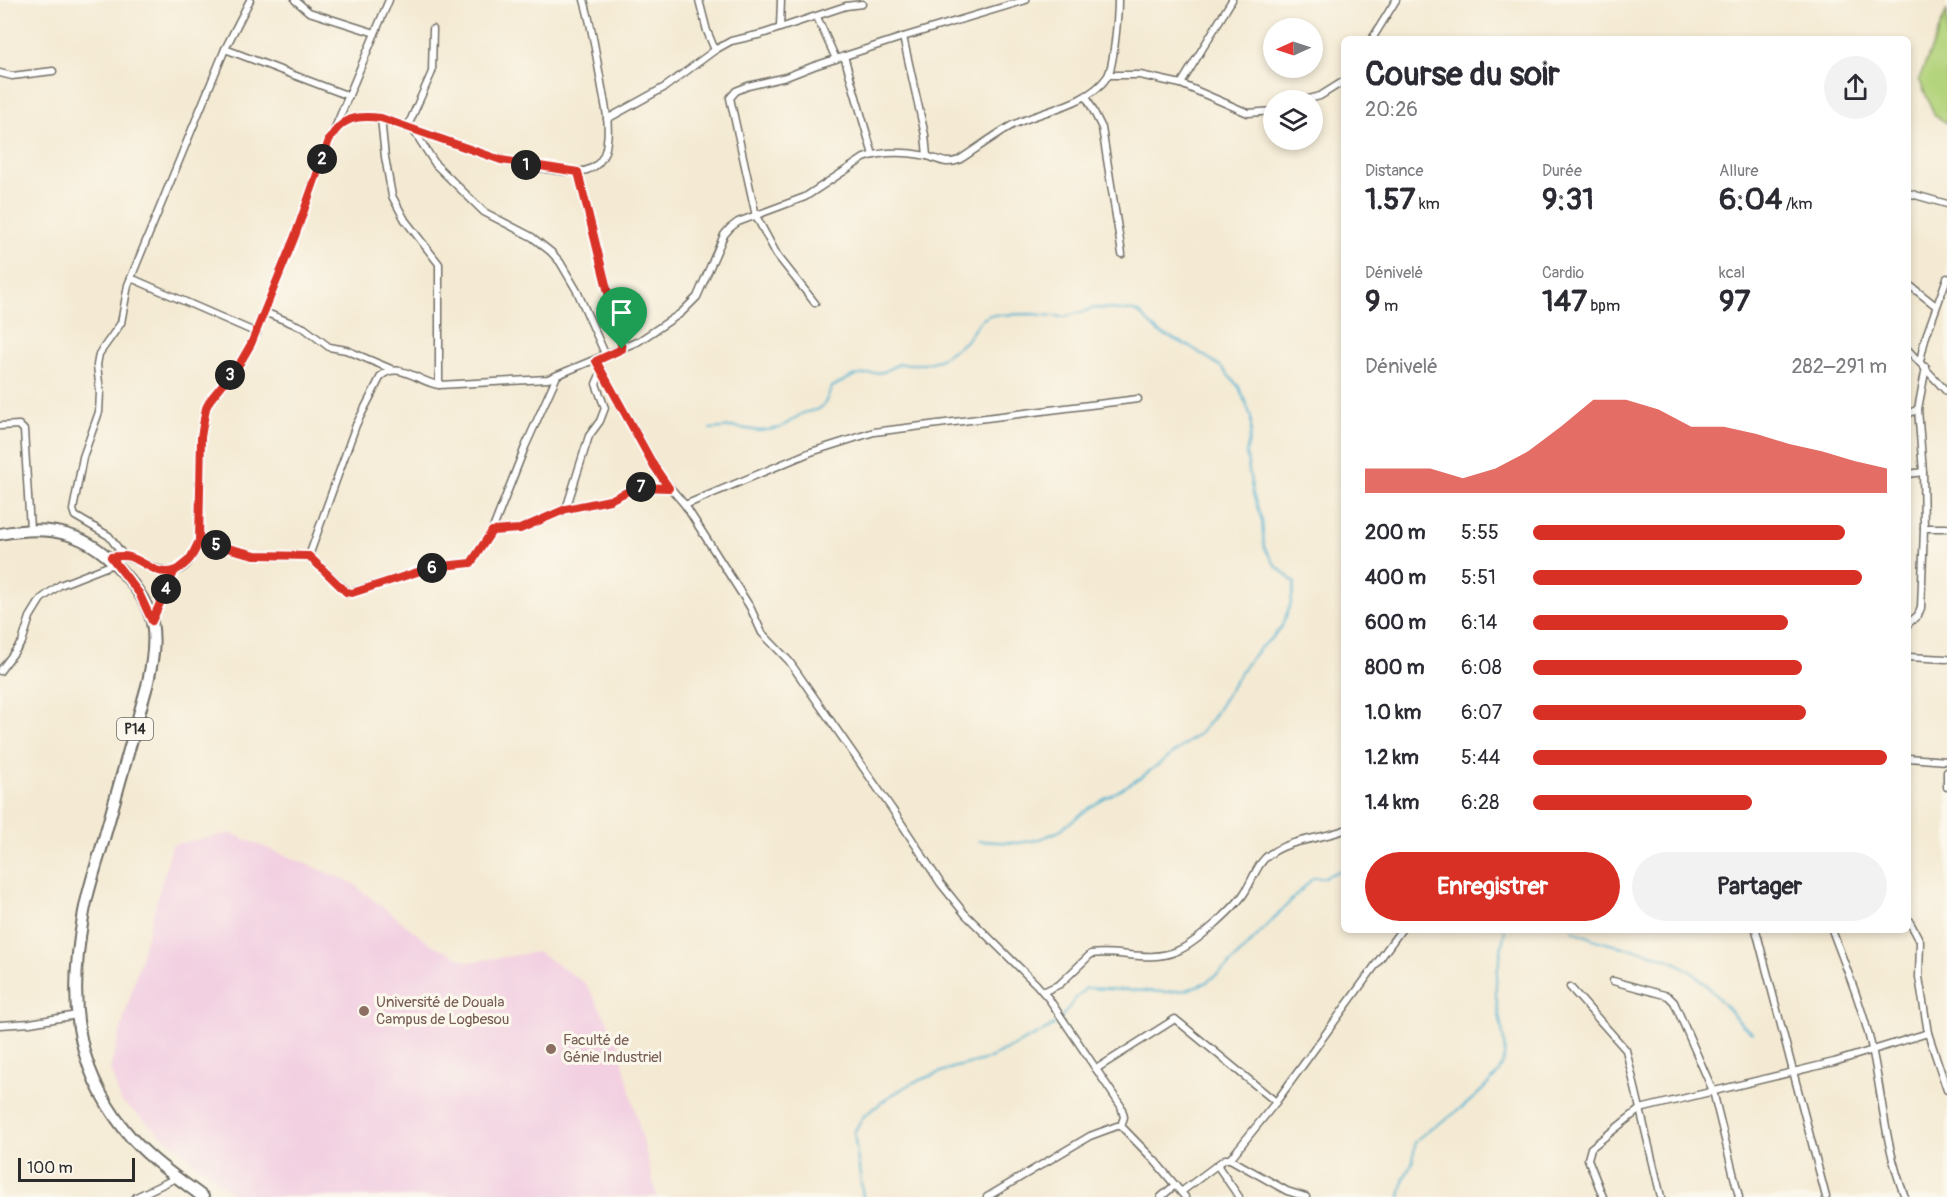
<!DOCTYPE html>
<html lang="fr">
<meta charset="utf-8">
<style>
body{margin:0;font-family:Pangolin,sans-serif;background:#f2f2f3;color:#2b2b33;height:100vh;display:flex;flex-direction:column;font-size:22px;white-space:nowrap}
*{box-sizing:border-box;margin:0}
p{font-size:20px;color:#7c7c81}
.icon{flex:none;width:33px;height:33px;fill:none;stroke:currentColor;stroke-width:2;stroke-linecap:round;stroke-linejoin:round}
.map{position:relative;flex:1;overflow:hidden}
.sheet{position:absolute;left:1341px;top:36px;width:570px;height:897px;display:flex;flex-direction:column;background:#fff;border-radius:9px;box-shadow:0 3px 9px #0003}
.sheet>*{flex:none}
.needle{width:39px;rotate:267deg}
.fabs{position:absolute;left:1263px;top:18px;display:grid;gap:12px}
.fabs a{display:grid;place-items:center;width:60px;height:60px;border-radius:50%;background:#fff;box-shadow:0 3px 9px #0003;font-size:30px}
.scale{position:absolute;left:18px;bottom:15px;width:117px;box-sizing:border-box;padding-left:6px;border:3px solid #2b2b2b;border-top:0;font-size:16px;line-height:21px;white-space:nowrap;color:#2b2b2b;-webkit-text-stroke:4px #fbf7ec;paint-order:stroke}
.pin{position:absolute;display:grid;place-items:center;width:51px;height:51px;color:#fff;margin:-62px -26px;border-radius:50% 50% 50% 0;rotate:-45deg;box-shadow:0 0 6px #0007}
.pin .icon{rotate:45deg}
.km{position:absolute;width:30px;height:30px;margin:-15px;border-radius:50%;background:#222;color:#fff;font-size:16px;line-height:30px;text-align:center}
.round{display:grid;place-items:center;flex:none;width:63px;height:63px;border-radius:32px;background:#f2f2f3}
.headline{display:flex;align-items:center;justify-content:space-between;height:102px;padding:0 24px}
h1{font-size:33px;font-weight:800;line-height:45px}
.stats{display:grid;grid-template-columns:repeat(3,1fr);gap:9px;height:102px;padding:6px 24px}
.stats div{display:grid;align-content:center}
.stats b{font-size:30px;font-weight:800}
.stats small{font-size:16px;font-weight:400}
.stats p{font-size:16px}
.chart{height:168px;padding:12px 24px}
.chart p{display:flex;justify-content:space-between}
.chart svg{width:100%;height:108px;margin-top:6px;fill:#d93025;opacity:.7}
.button{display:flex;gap:12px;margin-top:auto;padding:12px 24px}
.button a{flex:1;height:69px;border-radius:36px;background:#d93025;color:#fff;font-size:24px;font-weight:800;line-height:69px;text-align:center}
.button a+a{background:#f2f2f3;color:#2b2b33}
ul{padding:0 24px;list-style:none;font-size:20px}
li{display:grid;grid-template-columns:96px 72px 1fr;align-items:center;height:45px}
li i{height:15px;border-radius:8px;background:#d93025}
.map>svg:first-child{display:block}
</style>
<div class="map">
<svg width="1947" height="1197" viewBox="0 0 1947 1197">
<rect width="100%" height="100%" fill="#fbf7ec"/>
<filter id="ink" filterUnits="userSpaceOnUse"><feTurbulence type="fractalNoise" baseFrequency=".0167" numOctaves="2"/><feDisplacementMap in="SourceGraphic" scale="12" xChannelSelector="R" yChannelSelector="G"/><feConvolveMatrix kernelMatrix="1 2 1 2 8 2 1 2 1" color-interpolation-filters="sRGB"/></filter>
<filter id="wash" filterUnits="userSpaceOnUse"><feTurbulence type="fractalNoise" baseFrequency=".008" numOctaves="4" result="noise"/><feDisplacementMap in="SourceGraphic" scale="24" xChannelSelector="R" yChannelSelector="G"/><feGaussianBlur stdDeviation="1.35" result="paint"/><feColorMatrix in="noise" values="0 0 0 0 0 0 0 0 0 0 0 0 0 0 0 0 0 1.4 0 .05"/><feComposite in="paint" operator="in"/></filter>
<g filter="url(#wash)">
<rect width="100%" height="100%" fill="#f4ead3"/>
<polygon fill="#f2cfe1" points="230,833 351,882 429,943 469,962 538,952 586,984 617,1038 657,1197 236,1197 121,1101 110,1069 172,845"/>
<polygon fill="#b3d37b" stroke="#6f7f53" stroke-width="1.5" points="1947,10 1947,123 1935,116 1919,79"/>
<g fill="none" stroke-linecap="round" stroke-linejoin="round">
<g stroke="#52b1d0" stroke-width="2">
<polyline points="710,429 734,427 760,431 780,428 803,413 819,409 825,403 832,387 853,376 883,372 899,364 923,364 939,360 965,342 980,321 990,315 1033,314 1064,317 1095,308 1134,311 1139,313 1158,332 1191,347 1220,366 1239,387 1251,416 1251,431 1246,453 1253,494 1262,521 1264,547 1276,566 1295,583 1290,606 1281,628 1273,637 1260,648 1244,667 1211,720 1199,734 1143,776 1091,807 1057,832 1037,840 1018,843 979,841"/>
<path d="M1573,930C1607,949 1648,947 1682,966C1711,982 1726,1013 1752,1033"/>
<polyline points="863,1197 854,1132 864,1116 890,1096 912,1083 952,1068 988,1059 1048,1029 1059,1021 1075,999 1086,988 1166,992 1186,990 1207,982 1229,965 1313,878 1322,878 1344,869"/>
<path d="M1400,1197L1404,1178L1413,1162L1415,1142C1426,1130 1442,1123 1456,1112C1469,1103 1483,1090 1494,1078C1518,1052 1493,1016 1496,985C1497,967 1502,948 1505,930"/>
</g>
</g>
</g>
<g filter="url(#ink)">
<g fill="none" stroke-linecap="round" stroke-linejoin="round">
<defs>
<g id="street">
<polyline points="295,0 309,12 375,33"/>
<polyline points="699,0 707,31 715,50"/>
<polyline points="817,17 836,59"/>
<polyline points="780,27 781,0"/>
<polyline points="1372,39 1396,0"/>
<polyline points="225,49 349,96"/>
<polyline points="844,56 873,155"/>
<polyline points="0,73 12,76 53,71"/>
<polyline points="1109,75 1140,75 1181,84 1232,0"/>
<polyline points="1181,84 1248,113 1274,111"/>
<polyline points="1086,96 1102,128 1122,254"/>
<polyline points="1305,100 1320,96 1344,81"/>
<polyline points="381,118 385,157 392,196 405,220 439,264 439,385"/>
<polyline points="607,119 665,87 715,50 731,41 762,34 846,6 862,4"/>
<polyline points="335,128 389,0"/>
<polyline points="407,128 432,72 433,29"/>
<polyline points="414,131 436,165 484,212 532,237 551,252 560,262 577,291 606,356"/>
<polyline points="927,156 925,135 903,37 1026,0"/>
<polyline points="578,172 623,349"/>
<polyline points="1908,193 1947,204"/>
<polyline points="131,278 257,333"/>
<polyline points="1908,284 1936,306"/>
<polyline points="815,303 777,255 756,216 730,98 736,91 748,86 786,77 814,66 903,37"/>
<polyline points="264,312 304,328 329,347 346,350 391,369"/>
<polyline points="1908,350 1947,392"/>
<polyline points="596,361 661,477 685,505 750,607 762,633 789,661 892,809 941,884 965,914 1036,984 1049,999 1121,1106 1124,1117 1121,1126"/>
<polyline points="1920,361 1925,339 1947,278"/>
<polyline points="1908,414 1918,409"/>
<polyline points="0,426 19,425 24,430 30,529"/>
<polyline points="1908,474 1923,472"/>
<polyline points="685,505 811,452 874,432 1138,399"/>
<polyline points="566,509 589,436 600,421 605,408 596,384 602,370"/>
<polyline points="1924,528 1947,528"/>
<polyline points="492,531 520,529 566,509 610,500 633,488 669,488"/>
<path d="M199,541L255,555L309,556L356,425L381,376C398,360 420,383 439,385L548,379L639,341L681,313L697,297L724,235L730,228L738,222L805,197L864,158C883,151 907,152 927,156C940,160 946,165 959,160C976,149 992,137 1009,127C1037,111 1088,106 1107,77C1114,68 1118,14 1118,0"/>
<polyline points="123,555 109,536 75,516 73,510 83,457 99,412 100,392 97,365 99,354 121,323 128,285 225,49 250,0"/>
<polyline points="309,556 349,593 433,567 471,563 492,531 525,447 556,378"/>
<path d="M110,557C145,550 179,603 199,541L201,437L206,408L210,400L240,363L251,344L295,236L329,140C341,118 358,115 381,118L501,160C518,164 573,176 587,170C600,166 606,154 607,141C610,122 604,101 601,82C596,55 592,26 584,0"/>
<polyline points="152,620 174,571"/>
<polyline points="1908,624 1918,615 1921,608 1924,528 1923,472 1918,409 1926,367"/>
<polyline points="1908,657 1947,659"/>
<polyline points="0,671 22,642 30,617 41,599 60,585 116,563"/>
<polyline points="1908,758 1947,761"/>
<polyline points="1947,772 1947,787"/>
<polyline points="1908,919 1920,941 1919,977 1928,1033 1947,1090"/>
<polyline points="1756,930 1826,1197"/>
<path d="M1832,930C1847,970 1864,1011 1873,1053C1883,1102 1886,1150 1905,1197"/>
<polyline points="1613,981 1668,996 1674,1002 1713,1091 1739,1197"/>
<polyline points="1570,987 1626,1050 1661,1197"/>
<path d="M1043,992L1060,984L1091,954C1120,950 1149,963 1177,951C1195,944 1235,908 1245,892C1253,879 1258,862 1270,854C1291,839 1321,839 1344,830"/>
<polyline points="0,1025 30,1023 77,1015"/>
<polyline points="1096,1069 1175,1019 1276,1102 1401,930"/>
<polyline points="1230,1159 1276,1102"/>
<polyline points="1217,1165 1239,1197"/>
<polyline points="1181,1192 1225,1159 1230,1159 1287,1191 1306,1197"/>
<polyline points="136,1197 176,1178"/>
<polyline points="987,1197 1090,1136 1117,1126 1121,1126 1155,1161 1185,1197"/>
<polyline points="1161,1197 1175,1185"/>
<polyline points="1603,1197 1588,1159 1591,1148 1640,1109 1834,1062 1928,1033"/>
</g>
<path id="primary" d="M0,534C52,524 90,533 124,574C136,587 148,604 152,622C156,643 152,665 147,686C133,735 119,785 105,835C98,862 87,890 83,918C69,997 73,1064 124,1129C146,1157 175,1176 203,1197"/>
</defs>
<use href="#street" stroke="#716e66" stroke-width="9"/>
<use href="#primary" stroke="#716e66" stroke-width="14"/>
<use href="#street" stroke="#fff" stroke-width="6"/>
<use href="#primary" stroke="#fff" stroke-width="10"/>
</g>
</g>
<g fill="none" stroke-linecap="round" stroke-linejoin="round" filter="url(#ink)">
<defs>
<path id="route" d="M622,349L578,172L501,160L381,118C357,115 342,117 329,140L295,236L251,344L240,363L210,400L206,408L201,437L199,541L190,559L174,572L152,621L139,593L111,557C117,556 123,555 130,557C139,560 147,566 156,570C177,578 193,560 199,541L255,555L309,556L346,592L352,593L433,567L471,563L492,531L520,529L566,509L610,500L637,487L669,488L654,466L596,361L622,349"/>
</defs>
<use href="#route" stroke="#fff" stroke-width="12"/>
<use href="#route" stroke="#d93025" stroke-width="8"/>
</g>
<g fill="#8d6e63" stroke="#fbf7ec" stroke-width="2">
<circle cx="364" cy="1011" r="6"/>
<circle cx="551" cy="1049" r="6"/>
</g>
<g text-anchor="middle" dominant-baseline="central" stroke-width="6" stroke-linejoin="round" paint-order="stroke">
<rect fill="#fbf7ec" stroke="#696865" stroke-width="1.5" x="117" y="718" width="36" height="22" rx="4.5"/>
<g font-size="14" font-weight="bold" fill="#2b2b2b">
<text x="135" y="729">P14</text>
</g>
<g font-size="15" fill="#785e54" stroke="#fbf7ec" text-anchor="start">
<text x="376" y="1002">Université de Douala<tspan x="376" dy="17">Campus de Logbesou</tspan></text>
<text x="563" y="1040">Faculté de<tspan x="563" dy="17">Génie Industriel</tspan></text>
</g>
</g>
</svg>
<div class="fabs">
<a><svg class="needle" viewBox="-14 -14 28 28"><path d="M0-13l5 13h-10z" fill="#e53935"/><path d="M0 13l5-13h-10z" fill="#7c7c81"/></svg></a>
<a><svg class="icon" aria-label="layers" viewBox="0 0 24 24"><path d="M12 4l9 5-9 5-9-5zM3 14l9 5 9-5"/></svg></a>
</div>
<div class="scale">100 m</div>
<div class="pin" style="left:622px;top:349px;background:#1e9e55"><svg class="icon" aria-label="arrive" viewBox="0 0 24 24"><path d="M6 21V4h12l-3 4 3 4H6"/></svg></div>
<b class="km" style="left:526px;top:165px">1</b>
<b class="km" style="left:322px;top:159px">2</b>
<b class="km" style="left:230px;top:375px">3</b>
<b class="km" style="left:166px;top:589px">4</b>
<b class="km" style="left:216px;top:545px">5</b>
<b class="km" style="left:432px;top:568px">6</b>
<b class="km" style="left:641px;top:487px">7</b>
<section class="sheet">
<div class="headline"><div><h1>Course du soir</h1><p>20:26</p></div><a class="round"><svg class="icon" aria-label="share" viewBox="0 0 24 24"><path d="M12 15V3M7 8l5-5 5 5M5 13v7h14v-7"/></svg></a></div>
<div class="stats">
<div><p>Distance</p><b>1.57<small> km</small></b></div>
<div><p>Durée</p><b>9:31</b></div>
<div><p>Allure</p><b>6:04<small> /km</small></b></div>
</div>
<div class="stats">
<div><p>Dénivelé</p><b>9<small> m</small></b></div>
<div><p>Cardio</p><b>147<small> bpm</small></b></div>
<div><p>kcal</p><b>97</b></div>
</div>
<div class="chart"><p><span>Dénivelé</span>282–291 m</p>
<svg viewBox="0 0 160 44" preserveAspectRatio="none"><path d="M0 44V34L10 34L20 34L30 38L40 34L50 27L60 17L70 6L80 6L90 10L100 17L110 17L120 20L130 24L140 27L150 31L160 34V44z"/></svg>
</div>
<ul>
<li><b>200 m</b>5:55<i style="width:88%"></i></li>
<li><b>400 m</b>5:51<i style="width:93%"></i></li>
<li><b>600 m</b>6:14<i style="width:72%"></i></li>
<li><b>800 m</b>6:08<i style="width:76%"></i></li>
<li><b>1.0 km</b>6:07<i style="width:77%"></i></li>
<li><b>1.2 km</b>5:44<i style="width:100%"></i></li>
<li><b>1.4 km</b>6:28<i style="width:62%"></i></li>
</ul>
<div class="button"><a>Enregistrer</a><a>Partager</a></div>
</section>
</div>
